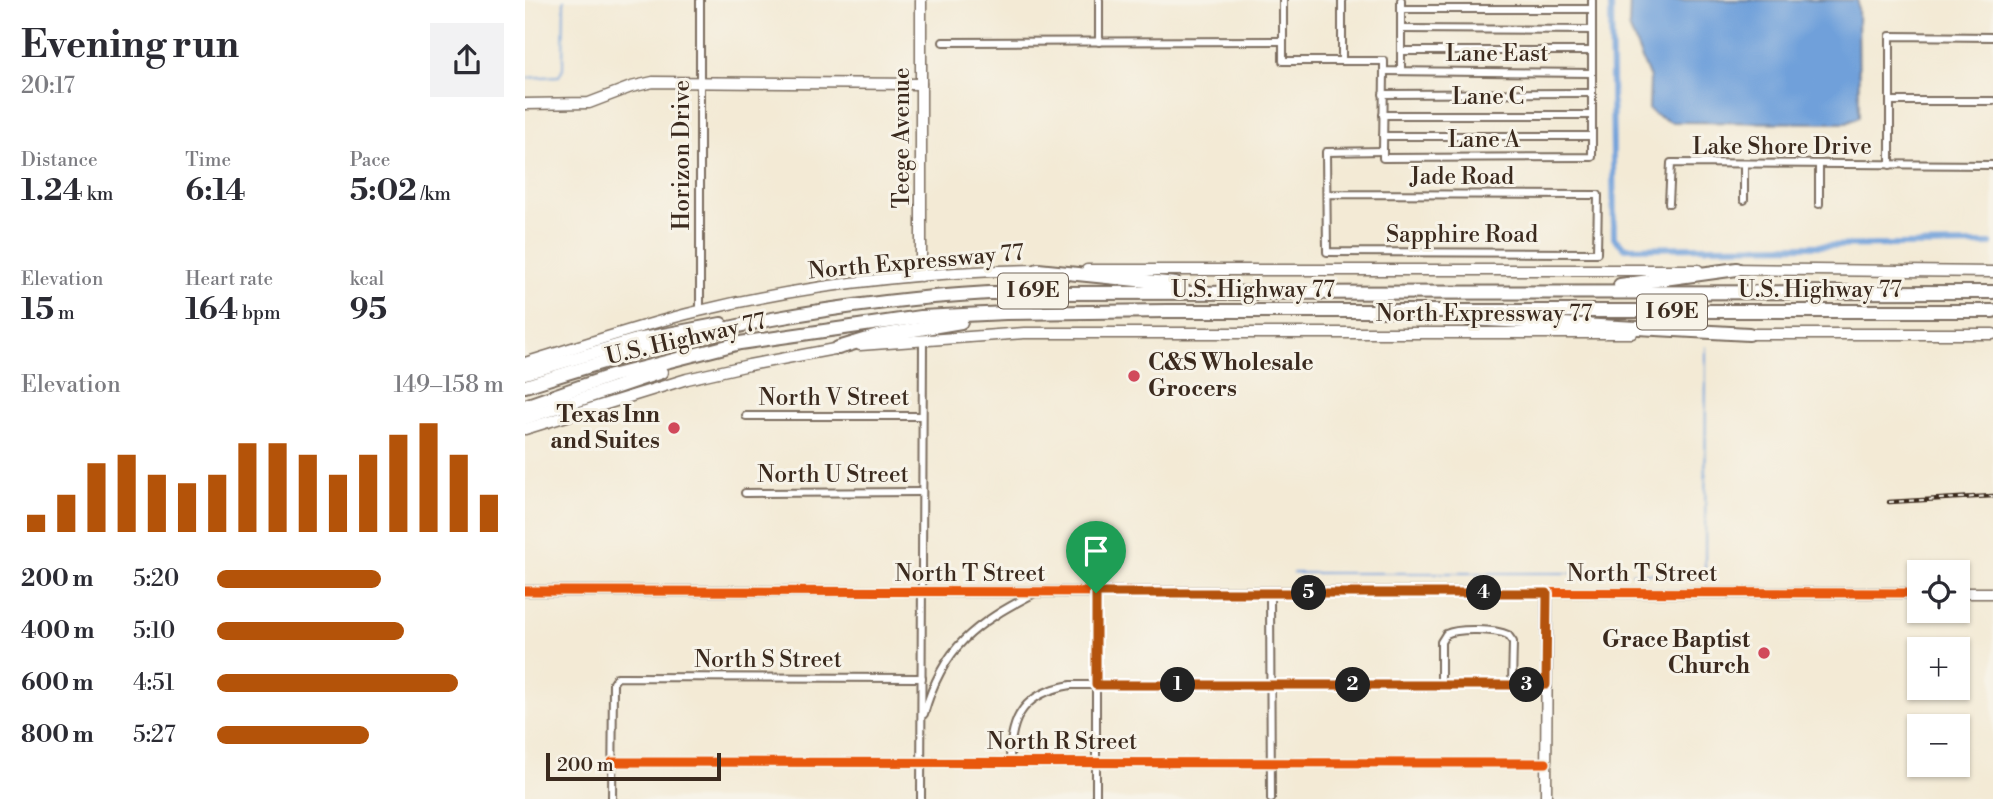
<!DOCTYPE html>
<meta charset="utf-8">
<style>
body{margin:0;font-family:"Libre Bodoni",serif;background:#f2f2f3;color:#2b2b33;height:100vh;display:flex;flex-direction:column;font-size:26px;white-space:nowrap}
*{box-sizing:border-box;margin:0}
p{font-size:23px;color:#7c7c81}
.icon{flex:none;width:38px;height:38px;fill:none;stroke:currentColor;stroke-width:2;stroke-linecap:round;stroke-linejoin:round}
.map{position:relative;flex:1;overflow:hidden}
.side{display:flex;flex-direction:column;background:#fff;width:525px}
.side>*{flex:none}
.controls{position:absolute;left:1382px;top:560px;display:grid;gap:14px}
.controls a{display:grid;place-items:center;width:63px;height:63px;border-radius:0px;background:#fff;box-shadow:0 2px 5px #0004;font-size:35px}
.scale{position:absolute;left:21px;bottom:18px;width:175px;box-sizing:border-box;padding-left:7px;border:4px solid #3b2a1e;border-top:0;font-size:19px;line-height:24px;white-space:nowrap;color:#3b2a1e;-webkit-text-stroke:5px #f7f3e8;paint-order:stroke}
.pin{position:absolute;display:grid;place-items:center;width:60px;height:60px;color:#fff;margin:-72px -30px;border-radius:50% 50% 50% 0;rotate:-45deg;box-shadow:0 0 7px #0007}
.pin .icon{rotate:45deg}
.km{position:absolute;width:35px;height:35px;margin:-18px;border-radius:50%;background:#222;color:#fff;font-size:19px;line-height:35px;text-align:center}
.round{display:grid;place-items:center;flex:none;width:74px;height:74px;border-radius:0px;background:#f2f2f3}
.summary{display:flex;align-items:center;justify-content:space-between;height:119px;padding:0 21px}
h1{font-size:38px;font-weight:700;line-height:52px}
.metrics{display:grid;grid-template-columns:repeat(3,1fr);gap:10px;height:119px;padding:7px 21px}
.metrics div{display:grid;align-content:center}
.metrics b{font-size:30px;font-weight:700}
.metrics small{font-size:19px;font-weight:400}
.metrics p{font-size:19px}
.chart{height:196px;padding:14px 21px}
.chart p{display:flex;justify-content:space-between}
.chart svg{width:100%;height:126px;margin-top:7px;stroke:#b45309;stroke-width:6}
ul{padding:0 21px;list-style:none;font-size:23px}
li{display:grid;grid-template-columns:112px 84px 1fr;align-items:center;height:52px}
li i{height:18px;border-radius:9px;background:#b45309}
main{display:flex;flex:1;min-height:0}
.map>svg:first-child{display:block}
</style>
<main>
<section class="side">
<div class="summary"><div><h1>Evening run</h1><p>20:17</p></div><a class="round"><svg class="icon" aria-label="share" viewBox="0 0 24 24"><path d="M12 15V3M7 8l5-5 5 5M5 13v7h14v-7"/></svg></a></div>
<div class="metrics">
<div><p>Distance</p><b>1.24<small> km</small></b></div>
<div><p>Time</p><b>6:14</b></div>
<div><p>Pace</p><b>5:02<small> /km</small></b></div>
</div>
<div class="metrics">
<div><p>Elevation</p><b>15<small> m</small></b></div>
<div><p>Heart rate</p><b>164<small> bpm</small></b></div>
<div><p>kcal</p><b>95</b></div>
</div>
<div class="chart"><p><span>Elevation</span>149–158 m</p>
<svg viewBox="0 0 160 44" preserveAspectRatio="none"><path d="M5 44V38M15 44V31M25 44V20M35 44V17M45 44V24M55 44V27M65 44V24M75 44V13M85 44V13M95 44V17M105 44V24M115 44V17M125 44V10M135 44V6M145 44V17M155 44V31"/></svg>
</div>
<ul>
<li><b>200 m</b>5:20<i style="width:57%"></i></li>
<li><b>400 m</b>5:10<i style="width:65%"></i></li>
<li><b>600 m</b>4:51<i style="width:84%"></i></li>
<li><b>800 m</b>5:27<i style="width:53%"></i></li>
</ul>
</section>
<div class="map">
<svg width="1468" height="799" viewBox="0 0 1468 799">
<rect width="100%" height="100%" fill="#f7f3e8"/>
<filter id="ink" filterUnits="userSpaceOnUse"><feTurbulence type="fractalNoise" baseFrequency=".0143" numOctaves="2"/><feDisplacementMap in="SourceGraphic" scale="14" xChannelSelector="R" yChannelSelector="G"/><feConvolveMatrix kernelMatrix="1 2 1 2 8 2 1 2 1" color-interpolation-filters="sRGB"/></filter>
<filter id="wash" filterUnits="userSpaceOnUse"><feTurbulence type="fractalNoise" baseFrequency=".00686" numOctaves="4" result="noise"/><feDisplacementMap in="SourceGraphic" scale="28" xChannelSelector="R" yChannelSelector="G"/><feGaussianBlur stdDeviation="1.57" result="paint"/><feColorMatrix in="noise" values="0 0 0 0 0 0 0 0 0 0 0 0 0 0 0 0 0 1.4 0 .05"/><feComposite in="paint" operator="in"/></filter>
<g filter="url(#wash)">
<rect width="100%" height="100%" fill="#f3ead5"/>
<polygon fill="#70a0da" stroke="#56657c" stroke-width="2" points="1105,0 1333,0 1334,117 1322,123 1146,122 1130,115 1124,109 1125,79 1104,27"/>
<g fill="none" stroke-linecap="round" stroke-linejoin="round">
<g stroke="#70a0da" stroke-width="2">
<polyline points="0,78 34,76 38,68 39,0"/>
<polyline points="1180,247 1180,250"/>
<polyline points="768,573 1093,573"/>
<polyline points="1107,573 1158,573"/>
<polyline points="1180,573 1181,347"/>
</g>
<polyline stroke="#70a0da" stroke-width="6" points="1086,0 1089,238 1100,248 1465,244"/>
</g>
</g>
<g filter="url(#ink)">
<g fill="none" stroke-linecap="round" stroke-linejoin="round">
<defs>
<g id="street">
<polyline points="175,0 175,311"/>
<polyline points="758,0 758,61 859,61 859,71 1067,73"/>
<polyline points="817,0 817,61"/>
<polyline points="876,9 1067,9"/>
<polyline points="876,29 1067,30"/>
<polyline points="418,42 758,41"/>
<polyline points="574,42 574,0"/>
<polyline points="876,51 1067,51"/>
<polyline points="876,71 876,0"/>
<polyline points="858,94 1067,93"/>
<polyline points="1366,101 1468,101"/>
<polyline points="858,115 1067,115"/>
<polyline points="858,136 1067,136"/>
<polyline points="858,151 858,158 1067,157 1067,0"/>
<polyline points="858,151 859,71"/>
<polyline points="1219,164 1219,200"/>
<polyline points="1365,165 1365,36 1468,37"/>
<polyline points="1294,166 1294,204"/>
<polyline points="802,194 1073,195 1072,253 802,252 801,152 858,151"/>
<polyline points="1144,203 1146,163 1468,165"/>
<polyline points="221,416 397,416"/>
<polyline points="220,493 397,492"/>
<polyline points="745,593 746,799"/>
<path d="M916,685V642L921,634C933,628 971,629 983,635L988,642L987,685"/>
<path d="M399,714C418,646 450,624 510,593"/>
<path d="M485,761C485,715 500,693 546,685H1021"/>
<polyline points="87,762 1021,763"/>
<polyline points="87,799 88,683 92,677 397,678"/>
<polyline points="396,799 398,340"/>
<polyline points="571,799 571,593"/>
</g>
<g id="secondary">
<polyline points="396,0 396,276"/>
<polyline points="0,104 64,103 106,87 128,82 396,84"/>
<polyline points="1206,269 1468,272"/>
<polyline points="562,270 1173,270"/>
<polyline points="1217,334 1468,334"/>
<polyline points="335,345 499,333 1107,333"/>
<path d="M0,363C58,345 115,325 174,311C286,284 404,271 519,270"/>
<polyline points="0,429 162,379 224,365 320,347"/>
<polyline points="0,591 1395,593"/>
<polyline points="1433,593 1468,593"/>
<polyline points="1021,799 1022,593"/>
</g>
<g id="highway">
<polyline points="513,270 651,284"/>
<polyline points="1095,285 1212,269"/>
<polyline points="944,319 1224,334"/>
<polyline points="313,348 353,336 436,322"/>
<polyline points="0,373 112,340 196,324"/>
<path d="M0,386C81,361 163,335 247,319C319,306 391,297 464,293L1468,292"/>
<polyline points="0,406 86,376 215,343 396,317 481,313 643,311 1468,311"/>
<polyline points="0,418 136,372"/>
</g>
</defs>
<use href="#street" stroke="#7b6d5e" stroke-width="10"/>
<use href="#secondary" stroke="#7b6d5e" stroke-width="13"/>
<use href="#highway" stroke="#7b6d5e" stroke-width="16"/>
<use href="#street" stroke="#fff" stroke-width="6"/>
<use href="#secondary" stroke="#fff" stroke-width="10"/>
<use href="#highway" stroke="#fff" stroke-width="12"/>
<defs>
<polyline id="rail" points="1364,502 1468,496"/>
</defs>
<use href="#rail" stroke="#3b2a1e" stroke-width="4.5"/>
<use href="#rail" stroke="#f7f3e8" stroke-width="2" stroke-dasharray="5" stroke-linecap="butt"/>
<defs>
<g id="cycleway">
<polyline points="0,591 1395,593"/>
<polyline points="87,762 1021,763"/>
</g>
</defs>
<use href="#cycleway" stroke="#f7f3e8" stroke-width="13"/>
<use href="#cycleway" stroke="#e8590c" stroke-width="9"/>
</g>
</g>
<g fill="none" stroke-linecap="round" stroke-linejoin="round" filter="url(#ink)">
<defs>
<polygon id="route" points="571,593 1022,593 1021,685 571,685"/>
</defs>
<use href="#route" stroke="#fff" stroke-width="14"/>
<use href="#route" stroke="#b45309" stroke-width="9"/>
</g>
<g fill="#d1495b" stroke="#f7f3e8" stroke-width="2.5">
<circle cx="609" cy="376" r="7"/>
<circle cx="149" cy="428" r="7"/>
<circle cx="1239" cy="653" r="7"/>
</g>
<g text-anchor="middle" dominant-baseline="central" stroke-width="6" stroke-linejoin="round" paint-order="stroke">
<g fill="#f7f3e8" stroke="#73665b" stroke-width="2">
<rect x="473" y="273.5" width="70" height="35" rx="5"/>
<rect x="1112" y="294.5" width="70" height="35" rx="5"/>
</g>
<g font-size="21" font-weight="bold" fill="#3b2a1e">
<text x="508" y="291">I 69E</text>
<text x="1147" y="312">I 69E</text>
</g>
<g font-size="23" fill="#3b2a1e" stroke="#f7f3e8">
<text x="972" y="54">Lane East</text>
<text x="963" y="97">Lane C</text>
<text transform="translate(377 138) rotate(-90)">Teege Avenue</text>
<text x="959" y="140">Lane A</text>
<text x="1257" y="147">Lake Shore Drive</text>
<text transform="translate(157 155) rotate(-90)">Horizon Drive</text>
<text x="937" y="177">Jade Road</text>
<text x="937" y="235">Sapphire Road</text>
<text transform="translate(391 262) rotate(-5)">North Expressway 77</text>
<text x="728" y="290">U.S. Highway 77</text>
<text x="1295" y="290">U.S. Highway 77</text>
<text x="959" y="314">North Expressway 77</text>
<text transform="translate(161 339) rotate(-13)">U.S. Highway 77</text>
<text x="309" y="398">North V Street</text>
<text x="308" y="475">North U Street</text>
<text x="445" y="574">North T Street</text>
<text x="1117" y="574">North T Street</text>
<text x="243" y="660">North S Street</text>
<text x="537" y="742">North R Street</text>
</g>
<g font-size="23" font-weight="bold" fill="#3b2a1e" stroke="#f7f3e8" text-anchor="end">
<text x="623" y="363" text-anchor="start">C&amp;S Wholesale<tspan x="623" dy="26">Grocers</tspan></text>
<text x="135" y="415">Texas Inn<tspan x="135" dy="26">and Suites</tspan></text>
<text x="1225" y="640">Grace Baptist<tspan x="1225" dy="26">Church</tspan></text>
</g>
</g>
</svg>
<div class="controls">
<a><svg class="icon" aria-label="locate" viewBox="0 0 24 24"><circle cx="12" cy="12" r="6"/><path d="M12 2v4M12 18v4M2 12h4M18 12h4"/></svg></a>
<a>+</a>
<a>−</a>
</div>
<div class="scale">200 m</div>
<div class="pin" style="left:571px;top:593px;background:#1e9e55"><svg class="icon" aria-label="arrive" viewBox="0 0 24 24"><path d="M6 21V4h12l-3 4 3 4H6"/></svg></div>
<b class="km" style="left:653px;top:685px">1</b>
<b class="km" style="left:828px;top:685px">2</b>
<b class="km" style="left:1002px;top:685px">3</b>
<b class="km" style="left:959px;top:593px">4</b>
<b class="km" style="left:784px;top:593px">5</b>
</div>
</main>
